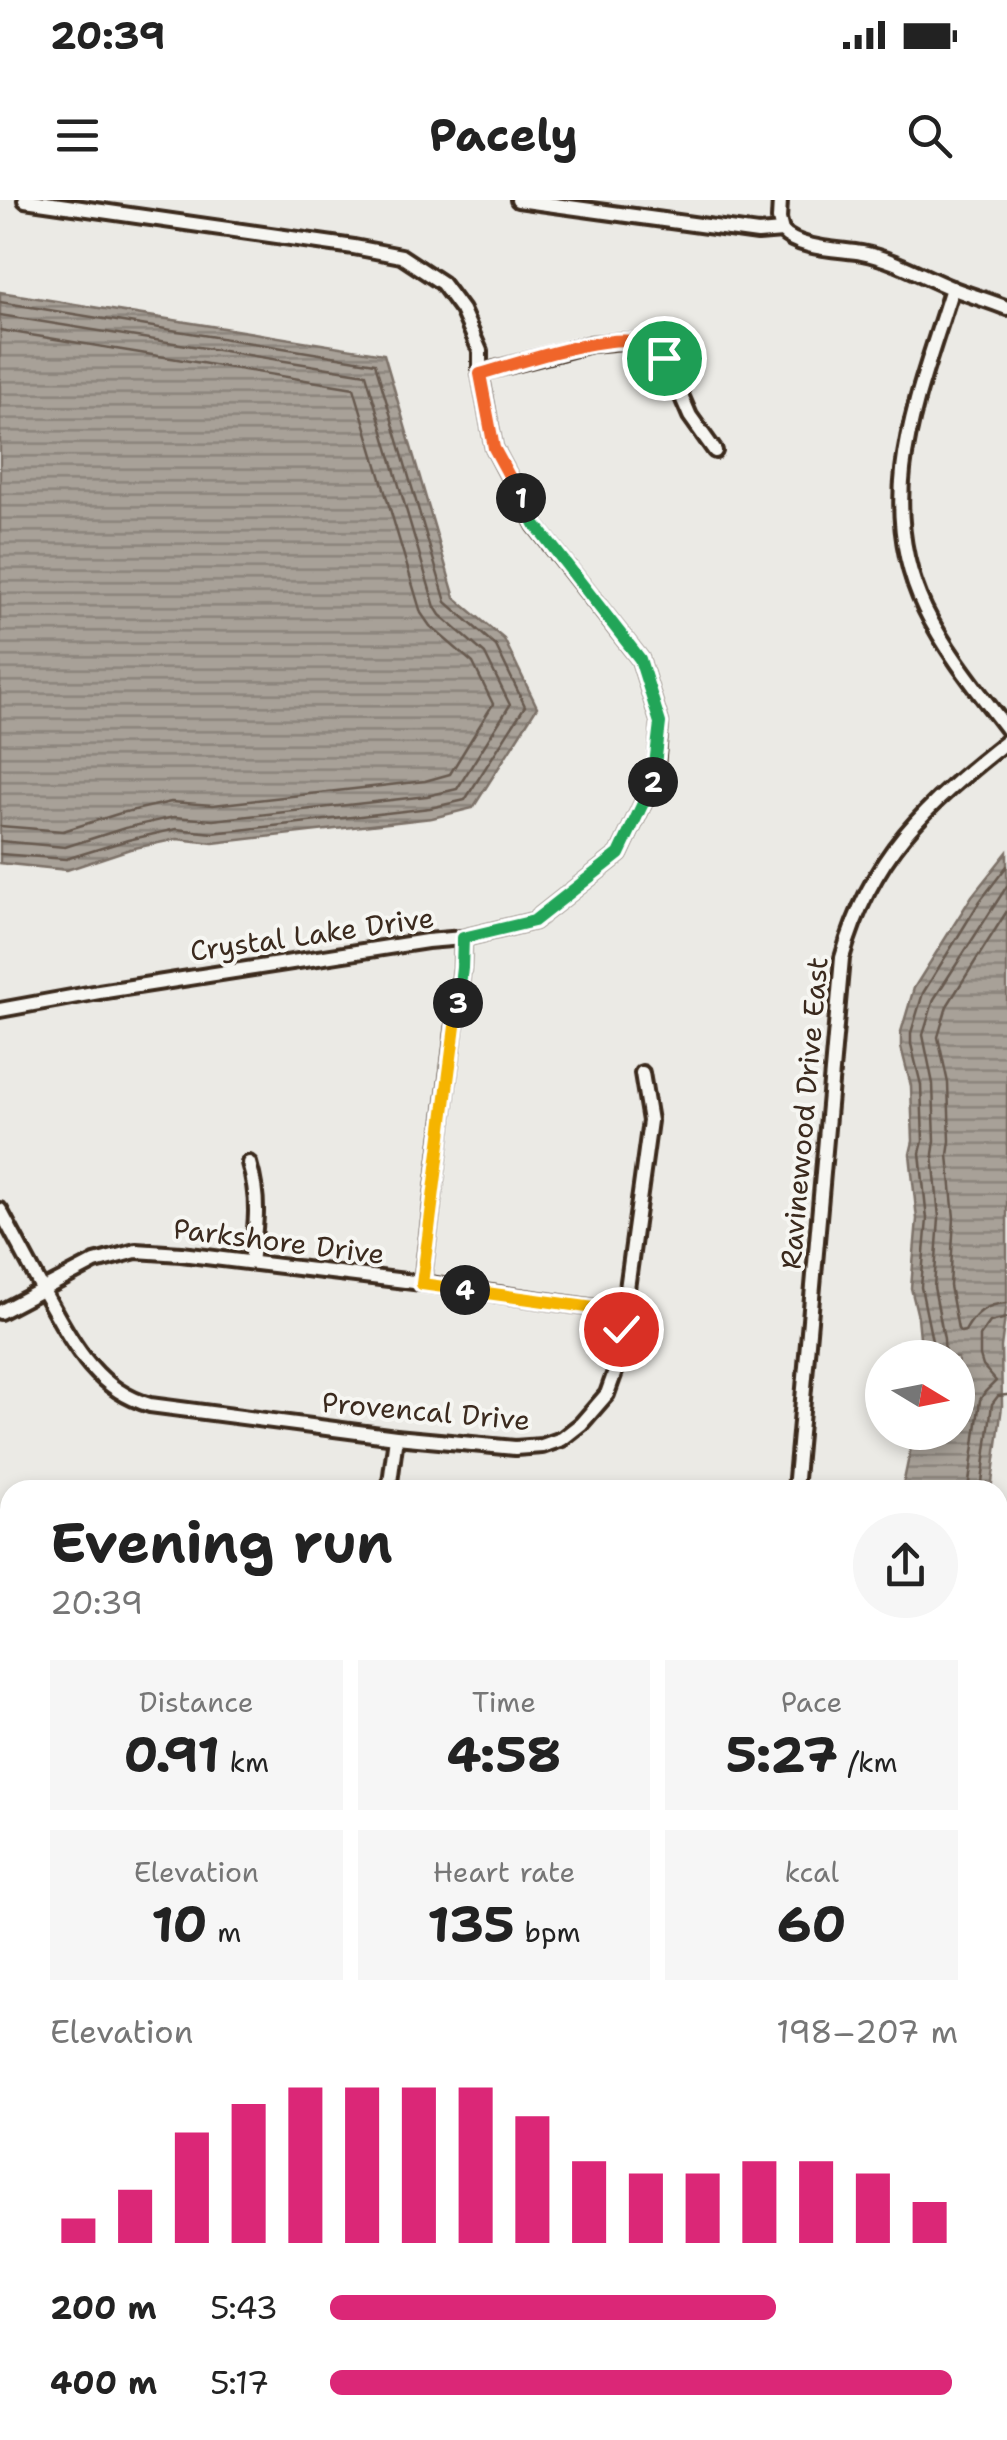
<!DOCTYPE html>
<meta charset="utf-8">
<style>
body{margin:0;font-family:"Shantell Sans",sans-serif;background:#f6f6f6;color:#222;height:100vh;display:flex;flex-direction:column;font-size:38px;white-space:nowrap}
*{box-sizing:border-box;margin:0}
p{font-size:32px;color:#767676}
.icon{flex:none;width:55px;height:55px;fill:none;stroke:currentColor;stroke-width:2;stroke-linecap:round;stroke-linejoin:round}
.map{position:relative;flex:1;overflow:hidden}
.sheet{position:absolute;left:0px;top:1280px;width:1008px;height:960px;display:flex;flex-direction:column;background:#fff;border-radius:30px 30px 0 0;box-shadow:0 5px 15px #0003}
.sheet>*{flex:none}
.needle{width:65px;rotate:100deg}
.buttons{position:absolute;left:865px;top:1140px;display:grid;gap:20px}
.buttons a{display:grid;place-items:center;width:110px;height:110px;border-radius:50%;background:#fff;box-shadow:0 5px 15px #0003;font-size:50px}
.pin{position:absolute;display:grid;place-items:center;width:85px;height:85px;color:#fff;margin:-42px;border:5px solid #fff;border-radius:50%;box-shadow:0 2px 10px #0007}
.km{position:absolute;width:50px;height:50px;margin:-25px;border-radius:50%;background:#222;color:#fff;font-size:28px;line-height:50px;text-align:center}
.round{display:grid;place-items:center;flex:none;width:105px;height:105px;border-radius:52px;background:#f6f6f6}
.overview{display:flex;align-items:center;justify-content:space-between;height:170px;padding:0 50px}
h1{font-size:55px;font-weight:700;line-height:75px}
.figures{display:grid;grid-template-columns:repeat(3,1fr);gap:15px;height:170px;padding:10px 50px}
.figures div{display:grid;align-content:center;border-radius:0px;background:#f6f6f6;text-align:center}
.figures b{font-size:50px;font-weight:700}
.figures small{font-size:28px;font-weight:400}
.figures p{font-size:28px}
.chart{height:280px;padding:20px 50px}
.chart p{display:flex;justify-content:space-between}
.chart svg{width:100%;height:180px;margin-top:10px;stroke:#db2777;stroke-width:6}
ul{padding:0 50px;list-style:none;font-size:32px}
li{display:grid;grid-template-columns:160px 120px 1fr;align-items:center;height:75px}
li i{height:25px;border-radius:12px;background:#db2777}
.status{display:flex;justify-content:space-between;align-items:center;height:70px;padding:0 50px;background:#fff;direction:ltr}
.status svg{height:28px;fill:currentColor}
header{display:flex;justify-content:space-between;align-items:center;height:130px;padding:0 50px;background:#fff;font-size:45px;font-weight:700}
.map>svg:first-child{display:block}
</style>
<div class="status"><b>20:39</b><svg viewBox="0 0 49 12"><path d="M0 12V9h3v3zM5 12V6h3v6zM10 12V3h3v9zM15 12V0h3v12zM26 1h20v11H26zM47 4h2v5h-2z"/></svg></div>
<header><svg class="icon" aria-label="menu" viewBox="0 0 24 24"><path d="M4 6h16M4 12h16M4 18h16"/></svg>Pacely<svg class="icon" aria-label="search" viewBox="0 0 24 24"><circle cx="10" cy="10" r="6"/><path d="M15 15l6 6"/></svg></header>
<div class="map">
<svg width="1007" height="2240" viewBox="0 0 1007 2240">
<defs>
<pattern id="forest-firs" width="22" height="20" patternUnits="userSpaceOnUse" patternTransform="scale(2.5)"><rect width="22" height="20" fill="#cdcac4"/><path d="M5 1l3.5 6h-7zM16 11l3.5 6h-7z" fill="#b1aea8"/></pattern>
<pattern id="wetland-marsh" width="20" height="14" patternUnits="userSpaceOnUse" patternTransform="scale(2.5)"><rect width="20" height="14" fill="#cdcac4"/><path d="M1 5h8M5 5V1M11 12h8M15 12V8" fill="none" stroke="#b1aea8"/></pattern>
<pattern id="water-rules" width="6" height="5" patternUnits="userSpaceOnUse" patternTransform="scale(2.5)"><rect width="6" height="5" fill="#a8a198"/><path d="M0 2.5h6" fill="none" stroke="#8a837b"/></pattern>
</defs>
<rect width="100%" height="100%" fill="#ebeae5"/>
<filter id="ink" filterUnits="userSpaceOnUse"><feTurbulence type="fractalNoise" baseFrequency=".01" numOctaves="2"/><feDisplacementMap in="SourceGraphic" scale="20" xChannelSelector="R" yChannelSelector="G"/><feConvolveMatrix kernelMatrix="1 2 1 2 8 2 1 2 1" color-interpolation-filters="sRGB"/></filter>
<g filter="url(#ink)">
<polygon fill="url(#forest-firs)" stroke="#847a71" stroke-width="2.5" points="38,2230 469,2230 460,2240 31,2240"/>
<polygon fill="url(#wetland-marsh)" stroke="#847a71" stroke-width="2.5" points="998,1969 1007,1971 1007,2228 986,2240 460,2240 469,2230 998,2230"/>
<g fill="url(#water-rules)" stroke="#7c7167" stroke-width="2.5">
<polygon points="0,92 384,154 455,398 504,439 537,507 473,608 432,618 213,643 177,639 130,649 67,670 0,663"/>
<polygon points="1007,652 1007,1102 1001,1147 1002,1206 991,1290 902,1290 914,1233 958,1232 958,1158 922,1157 918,1117 911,1088 917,1019 910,954 913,941 911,886 901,847 901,832 914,788 972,696"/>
</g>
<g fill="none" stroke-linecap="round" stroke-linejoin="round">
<g stroke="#675a4f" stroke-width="2.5">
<polyline points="0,102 375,163 446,402 496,446 525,506 465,600 430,608 213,633 176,629 128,640 66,659 0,654"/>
<polyline points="0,115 366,174 435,407 440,415 485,454 510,505 457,589 427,596 213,620 174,617 125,628 65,647 0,641"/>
<polyline points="0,130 354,188 421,413 430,426 473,463 493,504 450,574 425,581 213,605 171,602 121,613 63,631 0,626"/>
<path d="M1007,711L947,806L938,837L948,883L950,941L948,955L954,1018L950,1086L958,1129L961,1132L965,1131C975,1113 986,1104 1007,1103"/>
<polyline points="932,1158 932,1141 921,1087 927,1019 920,953 923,941 921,885 911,844 911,833 923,793 980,701 1007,666"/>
<polyline points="945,1158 944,1139 934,1087 939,1018 933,954 935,941 933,884 923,835 934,799 1007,686"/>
<polyline points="968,1290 980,1200 985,1192 996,1181 983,1166 980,1156 980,1136 990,1122 1007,1118"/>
<polyline points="981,1290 992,1204 998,1196 1007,1195"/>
</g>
<g stroke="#7c7167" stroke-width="4">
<polyline points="998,1999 1007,1998"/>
<polyline points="419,2240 431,2230"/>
</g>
<defs>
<g id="minor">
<polyline points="518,0 758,33 782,31"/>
<polyline points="780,0 779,19 782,31"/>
<path d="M782,31C797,49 839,49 862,53C893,59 920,75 949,87C968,95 988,100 1007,108"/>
<path d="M952,88C919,196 872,298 925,409C946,452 978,491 1007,529"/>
<polyline points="480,173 591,144 623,141 647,143 665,158 690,216 715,251"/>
<polyline points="0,810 99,792 427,741 463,738 534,721 619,654 655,578 660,523 640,459 535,325 494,248 480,173 480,151 462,110 442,83 401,56 354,47 25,0"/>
<path d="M249,963C260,1000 256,1025 251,1062"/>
<path d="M0,1010C15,1038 30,1066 45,1094C71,1140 95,1190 150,1205L396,1237L515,1248L542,1246L562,1239L581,1224L607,1194L616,1169L650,921L642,873"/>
<polyline points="422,1083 462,768 463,738"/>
<polyline points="0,1112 95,1062 136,1051 181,1054 422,1083 623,1112"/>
<polyline points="389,1290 396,1237"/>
<path d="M795,1290L842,758C871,655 926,605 1007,541"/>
<polyline points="998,1522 1007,1521"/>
</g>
</defs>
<use href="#minor" stroke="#3b2a1e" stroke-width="20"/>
<use href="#minor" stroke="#f6f6f2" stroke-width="12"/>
</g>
</g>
<g fill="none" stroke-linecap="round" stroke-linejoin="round" filter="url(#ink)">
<defs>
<path id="split-1" d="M521,298L494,248L480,174C519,163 609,131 645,143C652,145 659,153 664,158"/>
<polyline id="split-2" points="521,298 535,324 640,459 660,523 653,582"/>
<polyline id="split-3" points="458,803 462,768 463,738 534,721 619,654 653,582"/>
<polyline id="split-4" points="458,803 422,1084 465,1090"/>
<polyline id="split-5" points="465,1090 623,1112 621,1129"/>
</defs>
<use href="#split-1" stroke="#fff" stroke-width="20"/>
<use href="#split-2" stroke="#fff" stroke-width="20"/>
<use href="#split-3" stroke="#fff" stroke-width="20"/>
<use href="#split-4" stroke="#fff" stroke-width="20"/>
<use href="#split-5" stroke="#fff" stroke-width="20"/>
<use href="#split-1" stroke="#f0652b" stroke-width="12"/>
<use href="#split-2" stroke="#22a559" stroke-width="12"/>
<use href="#split-3" stroke="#22a559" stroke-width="12"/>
<use href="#split-4" stroke="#f5b400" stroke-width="12"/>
<use href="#split-5" stroke="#f5b400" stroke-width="12"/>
</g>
<g text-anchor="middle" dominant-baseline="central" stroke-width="8" stroke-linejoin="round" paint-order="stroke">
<g font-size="28" fill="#3b2a1e" stroke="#f6f6f2">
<text transform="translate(312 734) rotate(-8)">Crystal Lake Drive</text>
<text transform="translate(804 913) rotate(-85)">Ravinewood Drive East</text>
<text transform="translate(279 1041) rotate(7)">Parkshore Drive</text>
<text transform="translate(426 1211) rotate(5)">Provencal Drive</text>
</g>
</g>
</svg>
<div class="buttons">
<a><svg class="needle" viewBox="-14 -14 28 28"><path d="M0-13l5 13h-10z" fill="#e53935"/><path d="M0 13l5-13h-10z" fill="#767676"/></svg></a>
</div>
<div class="pin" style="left:664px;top:158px;background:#1e9e55"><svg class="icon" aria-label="arrive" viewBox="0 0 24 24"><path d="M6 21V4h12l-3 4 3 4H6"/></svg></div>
<div class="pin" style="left:621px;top:1129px;background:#d93025"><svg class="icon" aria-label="check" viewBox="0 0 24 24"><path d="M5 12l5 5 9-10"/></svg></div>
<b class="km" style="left:521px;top:298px">1</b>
<b class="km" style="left:653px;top:582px">2</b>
<b class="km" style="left:458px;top:803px">3</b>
<b class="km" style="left:465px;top:1090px">4</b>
<section class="sheet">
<div class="overview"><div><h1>Evening run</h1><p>20:39</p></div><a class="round"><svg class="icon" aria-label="share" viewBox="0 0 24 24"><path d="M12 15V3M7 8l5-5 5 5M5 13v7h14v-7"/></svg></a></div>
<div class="figures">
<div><p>Distance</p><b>0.91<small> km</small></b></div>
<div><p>Time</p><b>4:58</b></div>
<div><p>Pace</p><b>5:27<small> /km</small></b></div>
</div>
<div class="figures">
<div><p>Elevation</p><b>10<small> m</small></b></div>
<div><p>Heart rate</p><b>135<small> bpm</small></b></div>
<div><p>kcal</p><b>60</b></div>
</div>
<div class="chart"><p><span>Elevation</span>198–207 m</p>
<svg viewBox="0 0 160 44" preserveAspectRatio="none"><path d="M5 44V38M15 44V31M25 44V17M35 44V10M45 44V6M55 44V6M65 44V6M75 44V6M85 44V13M95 44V24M105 44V27M115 44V27M125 44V24M135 44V24M145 44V27M155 44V34"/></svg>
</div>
<ul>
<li><b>200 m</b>5:43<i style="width:71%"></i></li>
<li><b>400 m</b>5:17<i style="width:99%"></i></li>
</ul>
</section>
</div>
